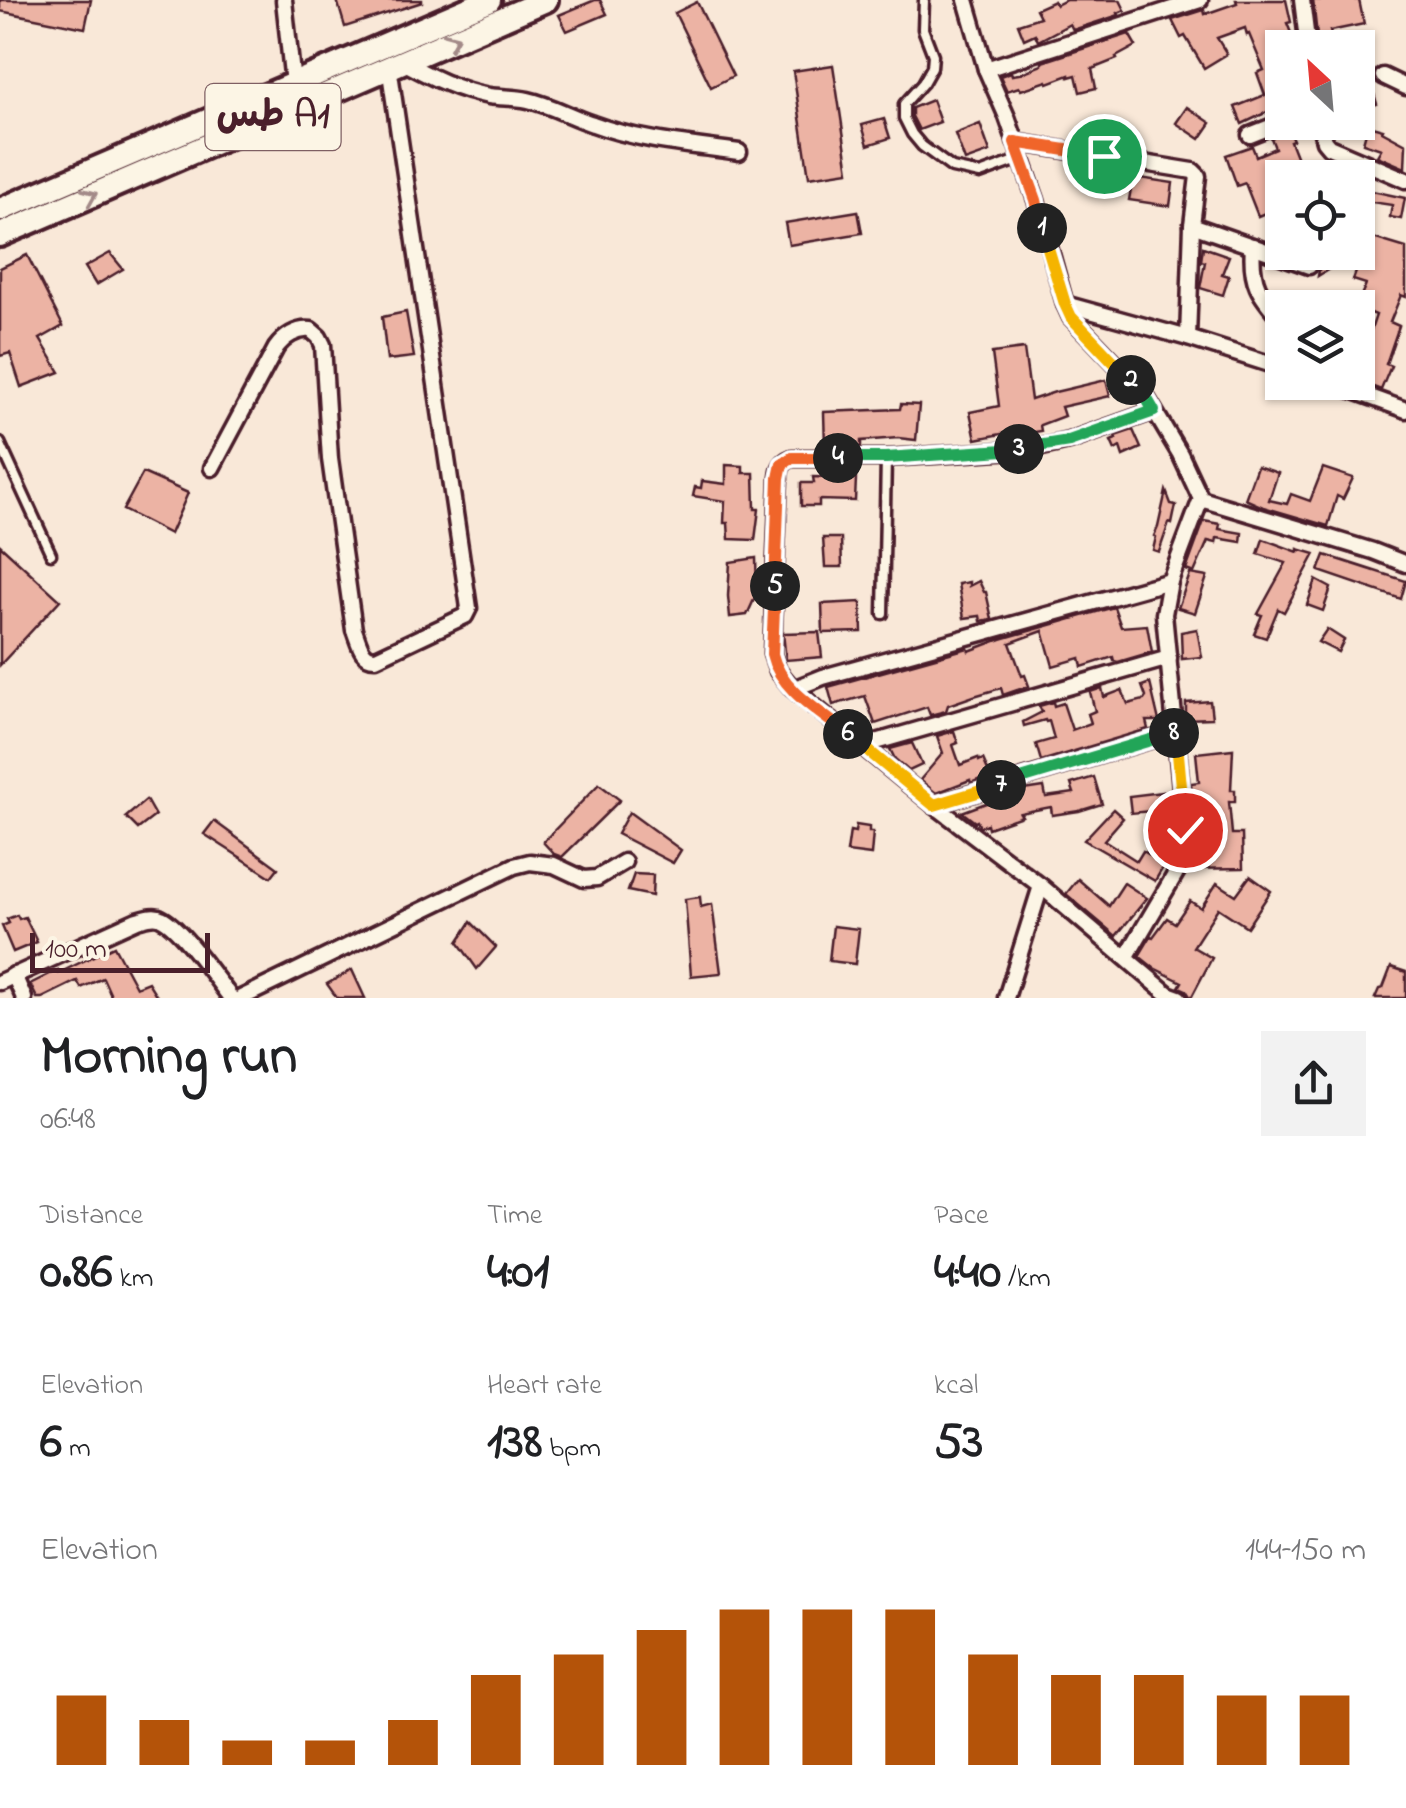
<!DOCTYPE html>
<meta charset="utf-8">
<style>
body{margin:0;font-family:"Indie Flower","Playpen Sans Arabic",sans-serif;background:#f2f2f2;color:#202124;height:100vh;display:flex;flex-direction:column;font-size:38px;white-space:nowrap}
*{box-sizing:border-box;margin:0}
p{font-size:32px;color:#757577}
.icon{flex:none;width:55px;height:55px;fill:none;stroke:currentColor;stroke-width:2;stroke-linecap:round;stroke-linejoin:round}
.map{position:relative;height:998px;overflow:hidden}
.side{display:flex;flex-direction:column;background:#fff;flex:1}
.side>*{flex:none}
.needle{width:65px;rotate:334deg}
.tools{position:absolute;left:1265px;top:30px;display:grid;gap:20px}
.tools a{display:grid;place-items:center;width:110px;height:110px;border-radius:0px;background:#fff;box-shadow:0 2px 8px #0004;font-size:50px}
.scale{position:absolute;left:30px;bottom:25px;width:180px;box-sizing:border-box;padding-left:10px;border:5px solid #4a1f2b;border-top:0;font-size:28px;line-height:35px;white-space:nowrap;color:#4a1f2b;-webkit-text-stroke:8px #fcf5e5;paint-order:stroke}
.pin{position:absolute;display:grid;place-items:center;width:85px;height:85px;color:#fff;margin:-42px;border:5px solid #fff;border-radius:50%;box-shadow:0 2px 10px #0007}
.km{position:absolute;width:50px;height:50px;margin:-25px;border-radius:50%;background:#222;color:#fff;font-size:28px;line-height:50px;text-align:center}
.round{display:grid;place-items:center;flex:none;width:105px;height:105px;border-radius:0px;background:#f2f2f2}
.headline{display:flex;align-items:center;justify-content:space-between;height:170px;padding:0 40px}
h1{font-size:55px;font-weight:700;line-height:75px}
.stats{display:grid;grid-template-columns:repeat(3,1fr);gap:15px;height:170px;padding:10px 40px}
.stats div{display:grid;align-content:center}
.stats b{font-size:50px;font-weight:700}
.stats small{font-size:28px;font-weight:400}
.stats p{font-size:28px}
.chart{height:280px;padding:20px 40px}
.chart p{display:flex;justify-content:space-between}
.chart svg{width:100%;height:180px;margin-top:10px;stroke:#b45309;stroke-width:6}
.map>svg:first-child{display:block}
</style>
<div class="map">
<svg width="1406" height="998" viewBox="0 0 1406 998">
<rect width="100%" height="100%" fill="#f9e8d8"/>
<filter id="ink" filterUnits="userSpaceOnUse"><feTurbulence type="fractalNoise" baseFrequency=".01" numOctaves="2"/><feDisplacementMap in="SourceGraphic" scale="20" xChannelSelector="R" yChannelSelector="G"/><feConvolveMatrix kernelMatrix="1 2 1 2 8 2 1 2 1" color-interpolation-filters="sRGB"/></filter>
<g filter="url(#ink)">
<g fill="#ecb3a4" stroke="#4a1f2b" stroke-width="2.5">
<polygon points="0,0 91,0 85,28 0,11"/>
<polygon points="337,0 422,0 422,2 345,27"/>
<polygon points="595,0 600,0 607,14 567,31 559,15"/>
<polygon points="1066,0 1120,0 1125,10 1118,13 1119,15 1073,30 1070,24 1038,41 1035,34 1024,39 1018,24 1040,17 1036,9 1054,1 1056,5"/>
<polygon points="1236,0 1286,0 1291,22 1287,23 1297,48 1282,48 1282,54 1277,57 1282,71 1282,105 1242,124 1235,107 1265,95 1257,73 1264,70 1249,34 1247,35 1245,28 1217,38 1227,54 1204,68 1185,36 1181,38 1172,20 1204,10 1205,14 1237,3"/>
<polygon points="1313,0 1359,0 1364,24 1330,31 1331,35 1317,36"/>
<polygon points="697,2 733,76 711,87 675,13"/>
<polygon points="1129,34 1136,46 1116,57 1117,59 1092,69 1096,88 1080,92 1076,75 1069,77 1069,75 1048,83 1047,81 1021,90 1019,87 1007,91 1000,76 1011,72 1012,75 1019,74 1042,65 1042,62"/>
<polygon points="833,65 849,171 809,177 793,71"/>
<polygon points="1368,73 1377,104 1358,110 1358,76"/>
<polygon points="932,100 940,122 919,130 912,116 912,108"/>
<polygon points="1187,107 1211,123 1200,139 1176,123"/>
<polygon points="884,119 890,138 868,145 862,125"/>
<polygon points="980,124 990,152 965,161 955,134"/>
<polygon points="1368,125 1383,129 1382,131 1406,144 1405,168 1377,156 1381,149 1363,143"/>
<polygon points="1289,131 1293,140 1290,141 1299,164 1305,162 1312,178 1282,178 1282,206 1258,216 1245,183 1237,186 1226,155 1252,146 1256,156 1275,148 1271,138"/>
<polygon points="1133,177 1173,183 1170,206 1129,200"/>
<polygon points="1358,188 1405,198 1401,219 1390,217 1392,205 1358,200"/>
<polygon points="858,211 862,233 789,245 785,223"/>
<polygon points="1373,238 1406,248 1406,297 1401,295 1390,322 1399,326 1386,364 1391,366 1381,390 1358,381 1358,352 1363,354 1376,315 1356,307 1366,284 1353,280 1361,258 1366,260"/>
<polygon points="1203,247 1229,256 1222,274 1229,276 1223,295 1200,288 1205,262 1201,261"/>
<polygon points="1304,252 1330,252 1337,264 1318,276 1320,265 1318,260"/>
<polygon points="110,253 123,269 96,285 85,267"/>
<polygon points="27,255 63,326 40,339 60,372 21,387 10,353 0,356 0,268"/>
<polygon points="406,312 414,357 387,360 382,317"/>
<polygon points="1024,349 1031,400 1055,392 1106,380 1110,396 1061,407 1064,416 1040,425 1041,431 1018,435 1017,431 976,439 970,412 999,406 992,353"/>
<polygon points="901,404 919,405 916,440 898,438 861,441 861,447 825,447 824,412 900,409"/>
<polygon points="1133,430 1141,448 1123,456 1120,447 1115,450 1111,441 1116,439 1115,436"/>
<polygon points="726,465 743,466 743,473 754,473 755,509 759,509 755,540 729,539 728,523 724,523 725,501 693,496 695,487 701,488 702,481 726,484"/>
<polygon points="1257,466 1278,473 1269,500 1287,504 1291,494 1310,501 1323,468 1353,478 1343,499 1337,496 1328,526 1263,507 1245,499"/>
<polygon points="143,473 188,493 170,534 123,510"/>
<polygon points="813,477 856,478 855,501 819,500 819,506 801,506 801,483 814,483"/>
<polygon points="1166,491 1171,504 1176,505 1172,524 1169,523 1159,552 1153,550 1156,537 1154,536 1158,527"/>
<polygon points="1204,521 1220,524 1219,529 1242,533 1241,542 1217,538 1216,543 1208,541 1194,573 1186,570"/>
<polygon points="823,538 841,538 842,567 825,567"/>
<polygon points="1263,539 1298,552 1298,549 1315,554 1284,612 1278,609 1266,638 1254,634 1262,615 1258,614 1286,563 1258,554"/>
<polygon points="0,545 60,600 0,665"/>
<polygon points="1325,555 1406,581 1401,599 1319,571"/>
<polygon points="756,558 757,593 747,615 730,617 728,596 730,562"/>
<polygon points="1190,574 1207,577 1195,613 1178,608"/>
<polygon points="1316,580 1331,588 1323,611 1307,605"/>
<polygon points="979,581 984,592 986,592 992,619 981,621 980,616 964,618 958,584 969,582 969,586"/>
<polygon points="861,602 862,632 823,633 822,604"/>
<polygon points="1114,607 1121,627 1147,625 1152,652 1118,662 1114,661 1113,657 1082,667 1080,658 1053,666 1043,631 1010,643 1022,676 1025,675 1029,686 1003,695 1001,688 974,696 948,705 946,711 930,715 927,707 875,724 865,696 833,705 828,687 968,648 969,651 1001,639"/>
<polygon points="1197,629 1202,657 1182,659 1181,632"/>
<polygon points="1327,629 1344,640 1338,652 1318,642"/>
<polygon points="819,632 822,657 786,660 783,633"/>
<polygon points="1150,683 1159,721 1146,721 1148,729 1041,761 1036,744 1054,739 1049,721 1046,722 1045,720 1024,726 1023,722 1042,712 1039,706 1053,702 1054,706 1063,703 1072,730 1091,723 1088,714 1095,711 1090,692 1102,688 1104,697 1122,690 1128,704 1144,700 1146,697 1142,686"/>
<polygon points="1210,701 1212,718 1186,719 1186,703"/>
<polygon points="954,731 958,743 953,745 960,765 978,758 979,761 983,759 990,775 971,783 970,780 936,793 920,780 943,753 937,736"/>
<polygon points="912,743 922,765 909,771 895,759 890,749"/>
<polygon points="1233,749 1231,790 1235,790 1235,802 1229,802 1232,834 1242,834 1243,868 1190,869 1194,862 1195,835 1216,834 1212,805 1193,805 1191,783 1199,782 1196,753"/>
<polygon points="1094,777 1102,804 1079,811 1052,815 1051,807 1020,813 1022,816 988,828 987,824 980,827 977,821 975,822 962,812 1018,791 1044,787 1046,797 1074,793 1071,784"/>
<polygon points="599,784 620,800 562,857 554,854 543,842"/>
<polygon points="1171,791 1171,809 1131,813 1129,796"/>
<polygon points="146,800 155,816 138,829 126,817"/>
<polygon points="1113,809 1123,818 1104,840 1137,861 1143,851 1165,864 1155,881 1084,840"/>
<polygon points="629,812 681,850 673,863 617,834"/>
<polygon points="214,821 278,868 271,877 204,834"/>
<polygon points="856,825 869,827 869,832 873,832 871,855 847,852 850,831 855,832"/>
<polygon points="634,874 653,875 652,896 628,891"/>
<polygon points="1250,876 1271,891 1247,927 1218,908 1193,947 1212,958 1191,998 1186,990 1179,987 1182,982 1154,968 1139,956 1151,936 1153,937 1167,918 1175,923 1190,901 1201,908 1217,883 1236,895"/>
<polygon points="1078,879 1109,906 1124,883 1147,898 1116,936 1066,894"/>
<polygon points="700,897 701,907 712,904 721,973 691,976 685,899"/>
<polygon points="17,915 19,919 25,917 37,942 13,952 2,926 9,923 7,919"/>
<polygon points="471,922 496,947 477,969 458,942"/>
<polygon points="833,926 859,929 855,964 829,961"/>
<polygon points="114,946 136,987 148,982 158,998 112,998 103,978 81,988 77,981 42,998 37,998 30,984 58,970 59,973"/>
<polygon points="1391,967 1406,972 1406,998 1375,998 1379,989 1383,988"/>
<polygon points="352,970 365,998 337,998 327,984"/>
</g>
<g fill="none" stroke-linecap="round" stroke-linejoin="round">
<defs>
<g id="service">
<polyline points="924,0 923,29 933,55 932,67 923,83 904,104 904,118 912,134 922,146 952,168 980,174 1021,159"/>
<polyline points="0,443 51,554"/>
<polyline points="883,614 886,458"/>
</g>
<g id="minor">
<polyline points="284,0 293,84"/>
<polyline points="966,0 986,69 1007,117 1036,200 1065,304 1071,317 1143,392 1180,454 1201,499 1170,581 1164,614 1185,830 1183,861 1127,956"/>
<polyline points="1302,0 1308,48"/>
<path d="M403,62C431,77 457,90 489,96C502,98 515,97 528,100C551,105 571,117 593,124C639,141 691,145 739,152"/>
<polyline points="986,69 1200,0"/>
<polyline points="1383,76 1406,87"/>
<polyline points="1319,122 1324,141 1329,147 1406,180"/>
<polyline points="1250,135 1283,122"/>
<polyline points="1015,142 1193,171 1198,176 1192,225 1188,338"/>
<polyline points="1192,225 1309,266"/>
<path d="M1253,246C1250,282 1259,295 1282,320"/>
<polyline points="1065,304 1188,338 1282,368"/>
<polyline points="1329,382 1406,410"/>
<path d="M1154,411L1069,441L1033,449L886,458H792C782,462 780,467 779,477L772,654L778,671L793,689L934,805L1041,886L1168,994L1179,998"/>
<path d="M212,468L276,348C284,337 297,328 311,330L319,337L323,345L330,459L354,630C359,642 361,659 376,658L465,616L469,608L389,66"/>
<polyline points="1201,499 1373,551 1406,564"/>
<polyline points="793,689 823,677 1170,581"/>
<polyline points="862,746 1169,658"/>
<polyline points="934,805 1176,732"/>
<polyline points="14,975 24,998"/>
<path d="M0,982L137,920C145,918 154,914 161,918C181,927 216,979 231,998"/>
<polyline points="241,998 514,866 530,862 554,865 584,879 597,878 624,862"/>
<polyline points="1006,998 1041,886"/>
</g>
<g id="trunk">
<polyline points="0,210 489,0"/>
<polyline points="0,235 546,0"/>
</g>
</defs>
<use href="#service" stroke="#4a1f2b" stroke-width="15"/>
<use href="#minor" stroke="#4a1f2b" stroke-width="21"/>
<use href="#trunk" stroke="#4a1f2b" stroke-width="30"/>
<use href="#service" stroke="#fcf5e5" stroke-width="8"/>
<use href="#minor" stroke="#fcf5e5" stroke-width="14"/>
<use href="#trunk" stroke="#fcf5e5" stroke-width="22"/>
</g>
<defs><path id="oneway-chevron" d="M-2-3.5L2.5 0L-2 3.5" fill="none" stroke-width="1.6" stroke-linecap="round" stroke-linejoin="round" transform="scale(2.5)"/></defs>
<g stroke="#a38a88">
<use href="#oneway-chevron" transform="translate(452 40) rotate(-23)"/>
<use href="#oneway-chevron" transform="translate(90 196) rotate(-23)"/>
</g>
</g>
<g fill="none" stroke-linecap="round" stroke-linejoin="round" filter="url(#ink)">
<defs>
<polyline id="split-1" points="1042,228 1036,200 1015,142 1104,156"/>
<polyline id="split-2" points="1042,228 1065,304 1071,317 1131,380"/>
<polyline id="split-3" points="1019,449 1069,441 1154,411 1143,392 1131,380"/>
<polyline id="split-4" points="838,458 886,458 1019,449"/>
<polyline id="split-5" points="775,586 779,478 782,464 792,458 838,458"/>
<path id="split-6" d="M775,586L772,654C780,690 822,713 848,734"/>
<polyline id="split-7" points="848,734 934,805 1001,785"/>
<polyline id="split-8" points="1001,785 1174,733"/>
<polyline id="split-9" points="1174,733 1176,732 1185,830"/>
</defs>
<use href="#split-1" stroke="#fff" stroke-width="20"/>
<use href="#split-2" stroke="#fff" stroke-width="20"/>
<use href="#split-3" stroke="#fff" stroke-width="20"/>
<use href="#split-4" stroke="#fff" stroke-width="20"/>
<use href="#split-5" stroke="#fff" stroke-width="20"/>
<use href="#split-6" stroke="#fff" stroke-width="20"/>
<use href="#split-7" stroke="#fff" stroke-width="20"/>
<use href="#split-8" stroke="#fff" stroke-width="20"/>
<use href="#split-9" stroke="#fff" stroke-width="20"/>
<use href="#split-1" stroke="#f0652b" stroke-width="12"/>
<use href="#split-2" stroke="#f5b400" stroke-width="12"/>
<use href="#split-3" stroke="#22a559" stroke-width="12"/>
<use href="#split-4" stroke="#22a559" stroke-width="12"/>
<use href="#split-5" stroke="#f0652b" stroke-width="12"/>
<use href="#split-6" stroke="#f0652b" stroke-width="12"/>
<use href="#split-7" stroke="#f5b400" stroke-width="12"/>
<use href="#split-8" stroke="#22a559" stroke-width="12"/>
<use href="#split-9" stroke="#f5b400" stroke-width="12"/>
</g>
<g text-anchor="middle" dominant-baseline="central" stroke-width="9" stroke-linejoin="round" paint-order="stroke">
<rect fill="#fcf5e5" stroke="#7f5f63" stroke-width="2.5" x="205.5" y="84" width="135" height="66" rx="8"/>
<g font-size="38" font-weight="bold" fill="#4a1f2b">
<text x="273" y="117">طس A1</text>
</g>
</g>
</svg>
<div class="tools">
<a><svg class="needle" viewBox="-14 -14 28 28"><path d="M0-13l5 13h-10z" fill="#e53935"/><path d="M0 13l5-13h-10z" fill="#757577"/></svg></a>
<a><svg class="icon" aria-label="locate" viewBox="0 0 24 24"><circle cx="12" cy="12" r="6"/><path d="M12 2v4M12 18v4M2 12h4M18 12h4"/></svg></a>
<a><svg class="icon" aria-label="layers" viewBox="0 0 24 24"><path d="M12 4l9 5-9 5-9-5zM3 14l9 5 9-5"/></svg></a>
</div>
<div class="scale">100 m</div>
<div class="pin" style="left:1104px;top:156px;background:#1e9e55"><svg class="icon" aria-label="arrive" viewBox="0 0 24 24"><path d="M6 21V4h12l-3 4 3 4H6"/></svg></div>
<div class="pin" style="left:1185px;top:830px;background:#d93025"><svg class="icon" aria-label="check" viewBox="0 0 24 24"><path d="M5 12l5 5 9-10"/></svg></div>
<b class="km" style="left:1042px;top:228px">1</b>
<b class="km" style="left:1131px;top:380px">2</b>
<b class="km" style="left:1019px;top:449px">3</b>
<b class="km" style="left:838px;top:458px">4</b>
<b class="km" style="left:775px;top:586px">5</b>
<b class="km" style="left:848px;top:734px">6</b>
<b class="km" style="left:1001px;top:785px">7</b>
<b class="km" style="left:1174px;top:733px">8</b>
</div>
<section class="side">
<div class="headline"><div><h1>Morning run</h1><p>06:48</p></div><a class="round"><svg class="icon" aria-label="share" viewBox="0 0 24 24"><path d="M12 15V3M7 8l5-5 5 5M5 13v7h14v-7"/></svg></a></div>
<div class="stats">
<div><p>Distance</p><b>0.86<small> km</small></b></div>
<div><p>Time</p><b>4:01</b></div>
<div><p>Pace</p><b>4:40<small> /km</small></b></div>
</div>
<div class="stats">
<div><p>Elevation</p><b>6<small> m</small></b></div>
<div><p>Heart rate</p><b>138<small> bpm</small></b></div>
<div><p>kcal</p><b>53</b></div>
</div>
<div class="chart"><p><span>Elevation</span>144–150 m</p>
<svg viewBox="0 0 160 44" preserveAspectRatio="none"><path d="M5 44V27M15 44V33M25 44V38M35 44V38M45 44V33M55 44V22M65 44V17M75 44V11M85 44V6M95 44V6M105 44V6M115 44V17M125 44V22M135 44V22M145 44V27M155 44V27"/></svg>
</div>
</section>
